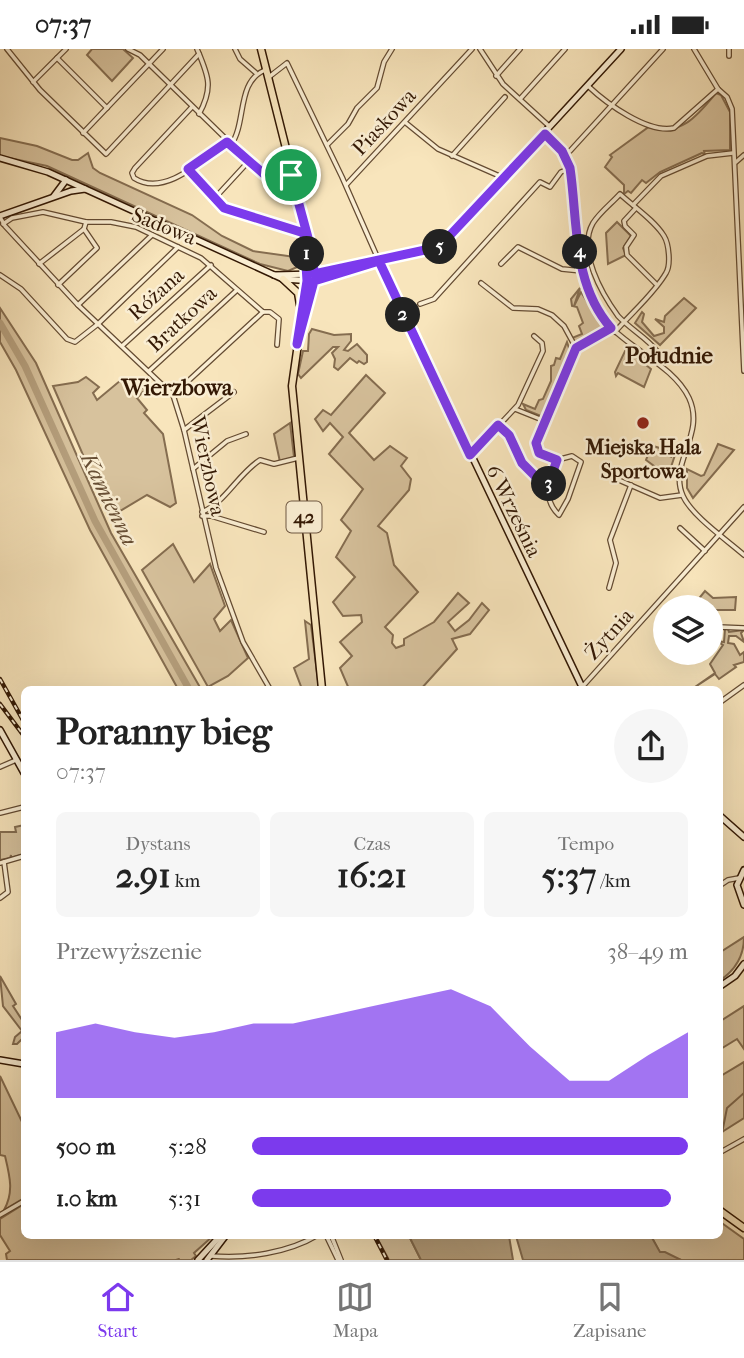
<!DOCTYPE html>
<html lang="pl">
<meta charset="utf-8">
<style>
body{margin:0;font-family:"IM FELL French Canon",serif;background:#f6f6f6;color:#222;height:100vh;display:flex;flex-direction:column;font-size:26px;white-space:nowrap}
*{box-sizing:border-box;margin:0}
p{font-size:23px;color:#767676}
.icon{flex:none;width:38px;height:38px;fill:none;stroke:currentColor;stroke-width:2;stroke-linecap:round;stroke-linejoin:round}
.map{position:relative;flex:1;overflow:hidden}
.details{position:absolute;left:21px;top:637px;width:702px;height:553px;display:flex;flex-direction:column;background:#fff;border-radius:10px;box-shadow:0 7px 28px #0002}
.details>*{flex:none}
.controls{position:absolute;left:653px;top:546px;display:grid;gap:14px}
.controls a{display:grid;place-items:center;width:70px;height:70px;border-radius:50%;background:#fff;box-shadow:0 7px 28px #0002;font-size:35px}
.pin{position:absolute;display:grid;place-items:center;width:60px;height:60px;color:#fff;margin:-30px;border:4px solid #fff;border-radius:50%;box-shadow:0 2px 7px #0007}
.km{position:absolute;width:35px;height:35px;margin:-18px;border-radius:50%;background:#222;color:#fff;font-size:19px;line-height:35px;text-align:center}
.round{display:grid;place-items:center;flex:none;width:74px;height:74px;border-radius:37px;background:#f6f6f6}
.headline{display:flex;align-items:center;justify-content:space-between;height:119px;padding:0 35px}
h1{font-size:38px;font-weight:700;line-height:52px}
.metrics{display:grid;grid-template-columns:repeat(3,1fr);gap:10px;height:119px;padding:7px 35px}
.metrics div{display:grid;align-content:center;border-radius:10px;background:#f6f6f6;text-align:center}
.metrics b{font-size:35px;font-weight:700}
.metrics small{font-size:19px;font-weight:400}
.metrics p{font-size:19px}
.chart{height:196px;padding:14px 35px}
.chart p{display:flex;justify-content:space-between}
.chart svg{width:100%;height:126px;margin-top:7px;fill:#7c3aed;opacity:.7}
ul{padding:0 35px;list-style:none;font-size:23px}
li{display:grid;grid-template-columns:112px 84px 1fr;align-items:center;height:52px}
li i{height:18px;border-radius:9px;background:#7c3aed}
.status{display:flex;justify-content:space-between;align-items:center;height:49px;padding:0 35px;background:#fff;direction:ltr}
.status svg{height:19px;fill:currentColor}
.menu{display:flex;justify-content:space-around;align-items:center;height:98px;border-top:2px solid #e0e0e0;background:#fff;font-size:19px;color:#767676}
.menu a{display:grid;justify-items:center;gap:4px}
.menu .selected{color:#7c3aed}
.map>svg:first-child{display:block}
</style>
<div class="status"><b>07:37</b><svg viewBox="0 0 49 12"><path d="M0 12V9h3v3zM5 12V6h3v6zM10 12V3h3v9zM15 12V0h3v12zM26 1h20v11H26zM47 4h2v5h-2z"/></svg></div>
<div class="map">
<svg width="744" height="1211" viewBox="0 0 744 1211">
<rect width="100%" height="100%" fill="#f8e5bc"/>
<filter id="stains"><feTurbulence type="fractalNoise" baseFrequency=".00286" numOctaves="4"/><feColorMatrix values="0 0 0 0 .2 0 0 0 0 .09 0 0 0 0 .02 0 0 0 .5 -.17"/></filter>
<radialGradient id="worn" r=".72"><stop offset=".6" stop-color="#630" stop-opacity="0"/><stop offset="1" stop-color="#630" stop-opacity=".3"/></radialGradient>
<g fill="#d7c29d" stroke="#856d50" stroke-width="2">
<polygon points="92,0 123,0 133,9 112,32 87,6"/>
<path d="M716,44L721,46L730,63V101L704,102L705,106L702,104L660,123L646,134L642,131L631,144L628,142L624,145V136L605,118L612,108L610,106L650,77C680,89 698,66 716,44Z"/>
<polygon points="0,89 37,97 72,111 78,111 88,104 93,119 100,124 192,166 222,187 253,202 302,209 302,216 288,222 260,215 47,117 0,107"/>
<polygon points="617,173 631,187 623,199 626,206 608,215 606,184"/>
<polygon points="580,239 574,257 581,243 602,276 600,282 578,295 574,294 572,289 582,285 579,277 583,274 577,258 572,257 571,250"/>
<polygon points="684,249 696,259 660,296 635,274 642,263 644,265 642,273 654,287 664,284 664,278 655,270 664,273 665,267"/>
<polygon points="0,259 36,314 111,484 201,640 178,640 90,481 16,321 0,293"/>
<polygon points="312,280 334,286 351,285 351,292 344,301 348,302 357,295 367,306 367,313 364,315 359,312 357,314 350,309 338,321 334,318 335,310 332,304 338,298 333,298 301,329 298,325 303,302 308,302 309,285"/>
<polygon points="567,293 571,305 566,308 551,352 548,352 543,363 545,366 541,367 526,361 523,355 535,360 539,351 543,350 551,332 551,317 554,316 556,309 560,310"/>
<polygon points="626,300 651,320 644,338 618,324 616,327 615,323"/>
<polygon points="366,326 385,344 349,384 374,411 390,397 407,409 401,417 411,430 409,441 378,477 387,484 394,516 418,543 385,578 393,586 392,594 396,599 404,596 404,590 434,573 458,544 469,554 448,573 455,582 469,571 482,554 489,561 470,585 452,590 457,600 421,640 349,640 340,619 352,607 340,593 362,573 361,566 343,567 333,553 355,528 336,508 351,482 341,471 363,440 329,405 343,388 330,374 323,382 315,370 323,361 331,366"/>
<polygon points="86,328 99,338 93,344 97,351 121,331 129,339 136,332 145,341 137,349 147,361 144,364 163,385 176,454 170,458 147,446 110,468 53,337 78,333"/>
<polygon points="290,374 294,408 280,413 274,385"/>
<polygon points="643,394 663,400 662,404 672,408 666,401 675,406 670,421 671,429 651,421 654,417 646,411 650,401 642,397"/>
<polygon points="718,395 734,401 693,449 687,439 687,420 701,427 704,426"/>
<polygon points="173,495 194,533 210,515 225,557 214,570 220,582 231,571 248,609 228,627 208,638 142,521"/>
<polygon points="705,542 713,549 736,548 735,561 713,561 713,577 711,579 710,558 692,558"/>
<polygon points="305,572 311,576 319,640 302,640 294,619 309,610"/>
<polygon points="725,580 728,580 729,583 744,581 741,584 744,593 736,587 729,587 728,594 734,595 740,606 744,603 744,613 734,616 736,618 719,630 715,625 692,640 715,624 710,615 723,596 717,592 724,593"/>
<polygon points="24,776 24,805 11,809 11,806 10,809 0,811 0,783 16,783 15,778"/>
<path d="M744,888C744,907 736,921 719,932V904Z"/>
<polygon points="0,927 16,955 13,957 24,974 24,988 17,995 13,995 15,988 22,982 3,957"/>
<polygon points="744,957 744,1000 737,990 719,1001 719,973"/>
<polygon points="744,1013 744,1069 722,1083 719,1079 719,1028"/>
<path d="M0,1027L24,1077V1149L4,1161C14,1143 10,1128 5,1107L0,1106Z"/>
<polygon points="24,1155 24,1186 213,1187 194,1204 196,1207 191,1211 7,1211 6,1205 10,1202 0,1186 0,1170"/>
<polygon points="719,1172 744,1190 744,1211 681,1211 660,1204 651,1187 719,1186"/>
<polygon points="376,1187 409,1187 421,1211 389,1211"/>
</g>
<g fill="#b59f7d" stroke="#81694d" stroke-width="2">
<polygon points="409,1187 509,1187 513,1211 421,1211"/>
<polygon points="638,1187 644,1189 651,1187 660,1203 665,1203 681,1211 523,1211 516,1187"/>
</g>
<g fill="none" stroke-linecap="round" stroke-linejoin="round">
<g stroke="#81694d" stroke-width="2">
<polyline points="719,1099 727,1059 744,1044"/>
<polyline points="176,1211 179,1210"/>
</g>
<polyline stroke="#b59f7d" stroke-width="7" points="0,274 25,317 95,472 189,640"/>
<defs>
<g id="street">
<polyline points="7,0 40,41 106,105 199,5"/>
<polyline points="128,0 140,6 259,122 269,127 291,126"/>
<path d="M197,0C208,26 214,38 199,65"/>
<polyline points="235,0 240,10 256,24"/>
<polyline points="480,0 503,35 549,77"/>
<polyline points="729,0 729,7"/>
<polyline points="57,9 107,59"/>
<polyline points="496,27 520,0"/>
<polyline points="269,28 287,14 342,128 379,212"/>
<polyline points="33,33 66,0"/>
<path d="M588,37C606,54 648,85 674,79L718,40L694,0"/>
<polyline points="718,40 727,48 732,60 744,322"/>
<polyline points="520,50 565,0"/>
<path d="M192,58L135,119L132,124L134,129C165,149 203,110 227,93"/>
<polyline points="406,74 438,100 504,129"/>
<polyline points="83,84 163,0"/>
<path d="M545,84L563,102L570,116C581,168 570,231 607,274C630,301 673,316 689,349C706,386 668,414 683,447C692,467 727,491 744,506"/>
<path d="M231,96C247,73 236,33 265,21"/>
<polyline points="327,96 348,75 357,59 377,39 384,13 392,0"/>
<polyline points="570,102 663,0"/>
<polyline points="452,107 505,48"/>
<polyline points="736,113 744,106"/>
<polyline points="188,120 224,159 304,184"/>
<polyline points="346,136 472,0"/>
<polyline points="214,150 248,113"/>
<polyline points="633,156 661,127 707,107 733,104"/>
<polyline points="636,159 624,172 625,177 634,186 626,198 627,206 656,235"/>
<polyline points="0,168 5,177 78,256 173,346 184,381 216,519 243,593 270,640"/>
<polyline points="3,175 12,169 43,163 86,173 111,173 136,178 201,209 263,263"/>
<polyline points="39,215 84,180 86,173"/>
<polyline points="501,215 518,198 562,220 582,222"/>
<polyline points="0,226 21,240 67,290 75,293 98,275 178,198"/>
<polyline points="481,234 513,259 538,260 552,266 564,277 576,299"/>
<polyline points="58,236 97,199 84,180"/>
<polyline points="420,255 434,250 540,133 550,138 561,123 571,119"/>
<polyline points="78,256 152,186"/>
<polyline points="263,263 270,263 279,270 277,296"/>
<path d="M615,283C631,264 654,245 666,224C671,216 669,195 664,187C654,171 634,158 620,145C612,154 600,163 593,174C577,202 602,245 618,267C630,280 646,288 657,302"/>
<polyline points="122,297 211,216"/>
<polyline points="149,322 237,241"/>
<polyline points="173,346 263,263"/>
<polyline points="515,360 545,372"/>
<polyline points="498,376 509,386 522,414 547,439"/>
<polyline points="184,381 234,343"/>
<polyline points="472,405 518,356 543,302 542,294 534,287"/>
<path d="M557,411L572,407L581,413L568,450L559,466C541,449 550,431 557,411L539,404L536,394L576,299L611,279"/>
<polyline points="193,420 227,392 246,385"/>
<polyline points="605,425 660,449 682,446"/>
<path d="M202,463C225,454 238,425 260,411L274,415L298,409"/>
<polyline points="202,467 211,467 264,483"/>
<polyline points="680,479 705,502"/>
<polyline points="609,539 616,514 610,491 631,436"/>
<polyline points="710,581 719,578 744,579"/>
<polyline points="695,609 697,604"/>
<polyline points="583,637 744,458"/>
<polyline points="719,654 744,636"/>
<polyline points="0,718 16,711"/>
<polyline points="0,764 24,758"/>
<polyline points="0,814 24,807"/>
<polyline points="719,837 728,831 739,829"/>
<polyline points="0,849 8,843 4,813"/>
<polyline points="719,1104 744,1090"/>
<polyline points="0,1166 24,1152"/>
<polyline points="326,1186 338,1211"/>
<polyline points="331,1186 341,1211"/>
<path d="M211,1207C246,1210 288,1204 318,1186"/>
</g>
<g id="secondary">
<polyline points="0,109 48,123 283,230 314,232 354,217"/>
<polyline points="54,147 66,131"/>
<polyline points="0,167 71,142 85,140"/>
<polyline points="379,212 583,640"/>
<polyline points="274,226 314,225 439,198 621,0"/>
<polyline points="0,681 24,724"/>
<polyline points="719,766 744,788"/>
<polyline points="744,821 737,836 744,856"/>
<polyline points="719,938 735,927 744,915"/>
<polyline points="0,1011 24,1015"/>
<polyline points="198,1211 221,1186"/>
<polyline points="207,1211 226,1186"/>
</g>
<g id="primary">
<polyline points="261,0 304,171"/>
<polyline points="303,169 307,232 292,337 322,640"/>
<polyline points="283,230 298,244 300,256"/>
<path d="M302,280C312,249 318,221 309,188"/>
<polyline points="719,1161 744,1179"/>
</g>
</defs>
<use href="#street" stroke="#644b32" stroke-width="6"/>
<use href="#secondary" stroke="#331804" stroke-width="8"/>
<use href="#primary" stroke="#331804" stroke-width="9"/>
<use href="#street" stroke="#faeed3" stroke-width="3.5"/>
<use href="#secondary" stroke="#faeed3" stroke-width="5"/>
<use href="#primary" stroke="#f8e5bc" stroke-width="6"/>
<defs>
<g id="rail">
<polyline points="0,630 24,673"/>
<polyline points="0,655 24,687"/>
<polyline points="374,1186 387,1211"/>
</g>
</defs>
<use href="#rail" stroke="#331804" stroke-width="4.5"/>
<use href="#rail" stroke="#faeed3" stroke-width="2" stroke-dasharray="5" stroke-linecap="butt"/>
</g>
<g fill="none" stroke-linecap="round" stroke-linejoin="round">
<defs>
<path id="route" d="M291,126L264,125L227,93L188,120L224,159L304,184L307,232L297,295L314,232L379,212L470,406L498,376L509,386L522,414L547,439L557,411L539,404L536,394L576,299L611,279C572,235 578,173 570,119L562,102L545,85L439,198L314,225L313,207L291,126"/>
</defs>
<use href="#route" stroke="#fff" stroke-width="14"/>
<use href="#route" stroke="#7c3aed" stroke-width="9"/>
</g>
<circle fill="#8f2418" stroke="#faeed3" stroke-width="2.5" cx="643" cy="374" r="7"/>
<g text-anchor="middle" dominant-baseline="central" stroke-width="5" stroke-linejoin="round" paint-order="stroke">
<rect fill="#faeed3" stroke="#6f5842" stroke-width="2" x="286.5" y="452.5" width="35" height="31" rx="5"/>
<g font-size="19" font-weight="bold" fill="#331804">
<text x="304" y="468">42</text>
</g>
<g font-size="21" fill="#331804" stroke="#faeed3">
<text transform="translate(384 73) rotate(-47)">Piaskowa</text>
<text transform="translate(164 177) rotate(22)">Sadowa</text>
<text transform="translate(156 245) rotate(-42)">Różana</text>
<text transform="translate(182 270) rotate(-43)">Bratkowa</text>
<text transform="translate(208 417) rotate(78)">Wierzbowa</text>
<text transform="translate(514 462) rotate(64)">6 Września</text>
<text transform="translate(609 585) rotate(-48)">Żytnia</text>
</g>
<g font-size="21" font-weight="bold" fill="#331804" stroke="#faeed3">
<text x="643" y="398">Miejska Hala<tspan x="643" dy="24">Sportowa</tspan></text>
</g>
<g font-size="23" font-weight="bold" fill="#331804" stroke="#faeed3">
<text x="669" y="306">Południe</text>
<text x="177" y="338">Wierzbowa</text>
</g>
<g font-size="23" font-style="italic" fill="#674e34" stroke="#faeed3">
<text transform="translate(109 450) rotate(64)">Kamienna</text>
</g>
</g>
<rect width="100%" height="100%" filter="url(#stains)"/>
<rect width="100%" height="100%" fill="url(#worn)"/>
</svg>
<div class="controls">
<a><svg class="icon" aria-label="layers" viewBox="0 0 24 24"><path d="M12 4l9 5-9 5-9-5zM3 14l9 5 9-5"/></svg></a>
</div>
<div class="pin" style="left:291px;top:126px;background:#1e9e55"><svg class="icon" aria-label="arrive" viewBox="0 0 24 24"><path d="M6 21V4h12l-3 4 3 4H6"/></svg></div>
<b class="km" style="left:307px;top:205px">1</b>
<b class="km" style="left:403px;top:266px">2</b>
<b class="km" style="left:549px;top:435px">3</b>
<b class="km" style="left:580px;top:203px">4</b>
<b class="km" style="left:440px;top:198px">5</b>
<section class="details">
<div class="headline"><div><h1>Poranny bieg</h1><p>07:37</p></div><a class="round"><svg class="icon" aria-label="share" viewBox="0 0 24 24"><path d="M12 15V3M7 8l5-5 5 5M5 13v7h14v-7"/></svg></a></div>
<div class="metrics">
<div><p>Dystans</p><b>2.91<small> km</small></b></div>
<div><p>Czas</p><b>16:21</b></div>
<div><p>Tempo</p><b>5:37<small> /km</small></b></div>
</div>
<div class="chart"><p><span>Przewyższenie</span>38–49 m</p>
<svg viewBox="0 0 160 44" preserveAspectRatio="none"><path d="M0 44V21L10 18L20 21L30 23L40 21L50 18L60 18L70 15L80 12L90 9L100 6L110 12L120 26L130 38L140 38L150 29L160 21V44z"/></svg>
</div>
<ul>
<li><b>500 m</b>5:28<i style="width:100%"></i></li>
<li><b>1.0 km</b>5:31<i style="width:96%"></i></li>
</ul>
</section>
</div>
<nav class="menu">
<a class="selected"><svg class="icon" aria-label="home" viewBox="0 0 24 24"><path d="M3 11l9-7 9 7M6 9v11h12V9"/></svg>Start</a>
<a><svg class="icon" aria-label="map" viewBox="0 0 24 24"><path d="M3 6l6-2 6 2 6-2v14l-6 2-6-2-6 2zM9 4v14M15 6v14"/></svg>Mapa</a>
<a><svg class="icon" aria-label="saved" viewBox="0 0 24 24"><path d="M7 4h10v16l-5-4-5 4z"/></svg>Zapisane</a>
</nav>
